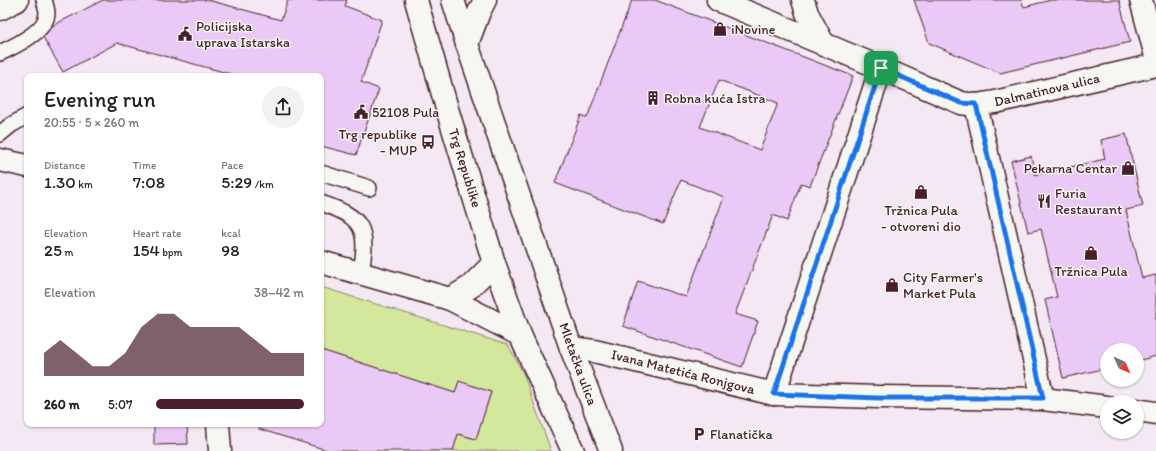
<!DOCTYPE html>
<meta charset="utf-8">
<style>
body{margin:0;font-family:Itim,sans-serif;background:#f2f2f2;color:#222;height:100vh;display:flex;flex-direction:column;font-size:15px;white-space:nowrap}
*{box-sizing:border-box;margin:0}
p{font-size:13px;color:#767676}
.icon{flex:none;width:22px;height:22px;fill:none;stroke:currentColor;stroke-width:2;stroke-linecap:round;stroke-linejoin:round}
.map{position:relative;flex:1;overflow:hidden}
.details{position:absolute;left:24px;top:73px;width:300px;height:354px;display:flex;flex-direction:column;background:#fff;border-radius:8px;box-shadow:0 1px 3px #0004}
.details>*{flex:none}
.needle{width:26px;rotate:135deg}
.buttons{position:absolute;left:1100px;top:343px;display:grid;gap:8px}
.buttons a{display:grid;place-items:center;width:44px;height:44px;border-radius:50%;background:#fff;box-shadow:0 1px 3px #0004;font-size:20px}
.pin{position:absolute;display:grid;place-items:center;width:34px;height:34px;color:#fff;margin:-17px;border-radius:8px;box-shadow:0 2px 6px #0006}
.round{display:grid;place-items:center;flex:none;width:42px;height:42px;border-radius:21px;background:#f2f2f2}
.head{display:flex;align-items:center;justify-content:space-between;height:68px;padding:0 20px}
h1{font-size:22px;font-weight:600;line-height:30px}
.stats{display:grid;grid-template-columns:repeat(3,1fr);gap:6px;height:68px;padding:4px 20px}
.stats div{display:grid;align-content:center}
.stats b{font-size:17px;font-weight:600}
.stats small{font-size:11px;font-weight:400}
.stats p{font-size:11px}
.chart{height:112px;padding:8px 20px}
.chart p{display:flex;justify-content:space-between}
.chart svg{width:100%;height:72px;margin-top:4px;fill:#4a1f2b;opacity:.7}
ul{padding:0 20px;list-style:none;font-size:13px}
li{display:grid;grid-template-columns:64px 48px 1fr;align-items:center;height:30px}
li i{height:10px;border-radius:5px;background:#4a1f2b}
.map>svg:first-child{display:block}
</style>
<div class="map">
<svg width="1156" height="451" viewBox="0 0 1156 451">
<rect width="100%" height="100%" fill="#f3e8f3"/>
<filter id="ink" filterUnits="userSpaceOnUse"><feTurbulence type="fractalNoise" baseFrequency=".025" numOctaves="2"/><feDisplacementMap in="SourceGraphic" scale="8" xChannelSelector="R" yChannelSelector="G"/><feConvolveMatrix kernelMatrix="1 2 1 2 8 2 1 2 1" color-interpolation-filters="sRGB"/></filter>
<g filter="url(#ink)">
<polygon fill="#d3e89d" stroke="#8e8464" points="321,287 508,345 523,373 551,451 453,451 458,434 476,439 491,392 459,382 455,393 321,350"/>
<g fill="#ebc9f6" stroke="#4a1f2b" fill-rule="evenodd">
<polygon points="103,0 208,0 281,20 288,0 347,0 345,6 382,20 361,82 379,89 356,155 321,146 321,76 238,76 117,43 63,72 43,37 52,26"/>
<path d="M632,0H655L853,76L810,186L801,183L787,221L773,215L735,314L758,321L742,367L623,326L638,281L686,297L724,197L681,180L663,224L555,183L581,115L587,118ZM719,80L778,103L760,150L700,127Z"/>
<polygon points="914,0 1021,0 1024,7 1051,0 1119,0 1130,42 1000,73 929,43"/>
<polygon points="1126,134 1143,206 1126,210 1142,278 1156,275 1156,356 1137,361 1137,350 1107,350 1107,368 1063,378 1045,300 1057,297 1041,229 1028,232 1011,161 1031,156 1035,175 1105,159 1101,140"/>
<polygon points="321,350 455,393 459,381 491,392 476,439 458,434 453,451 330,451 259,429 260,424 321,424"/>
<polygon points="154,424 187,424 188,444 154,445"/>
</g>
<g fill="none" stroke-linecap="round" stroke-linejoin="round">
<defs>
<g id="service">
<path d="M0,53C15,46 47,31 47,13C47,9 45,4 44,0"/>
<polyline points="0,134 11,125 27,116"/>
<polyline points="321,173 369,188"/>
<path d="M321,203C365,218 368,229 361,273"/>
</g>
<g id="pedestrian">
<polyline points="976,105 1043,399"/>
<polyline points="571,348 594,351 774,394 878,397 1043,399 1107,407"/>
<polyline points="774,394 881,68"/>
<polyline points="1137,410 1156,413"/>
</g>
<g id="minor">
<polyline points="1141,0 1156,56"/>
<polyline points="0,160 27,166"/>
<polyline points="321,262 450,299 520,335"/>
<polyline points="450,299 470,287 494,263"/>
<polyline points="218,424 220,451"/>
</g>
<g id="secondary">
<polyline points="416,0 448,112 494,263 520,335 573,451"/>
<polyline points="453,0 467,44 571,348 611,451"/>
<polyline points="718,0 881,68 961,103 976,105 995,102 1156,65"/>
<polyline points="803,0 807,13 824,45"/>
<polyline points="0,9 17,0"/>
<polyline points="467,44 479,12 485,0"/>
</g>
</defs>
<use href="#service" stroke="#4a1f2b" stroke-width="18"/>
<use href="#pedestrian" stroke="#4a1f2b" stroke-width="25"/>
<use href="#minor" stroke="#4a1f2b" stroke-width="25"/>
<use href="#secondary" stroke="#4a1f2b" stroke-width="25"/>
<use href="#service" stroke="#f6f6f2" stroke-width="15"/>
<use href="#pedestrian" stroke="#f6f6f2" stroke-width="22"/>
<use href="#minor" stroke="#f6f6f2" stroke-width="22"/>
<use href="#secondary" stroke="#f6f6f2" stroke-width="22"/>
</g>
</g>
<g fill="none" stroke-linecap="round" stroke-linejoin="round" filter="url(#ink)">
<defs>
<polygon id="route" points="881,68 961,103 976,104 1043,398 878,398 774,394"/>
</defs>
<use href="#route" stroke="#fff" stroke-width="8"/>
<use href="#route" stroke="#1a73e8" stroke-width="5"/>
</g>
<defs>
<symbol id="shop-bare" viewBox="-9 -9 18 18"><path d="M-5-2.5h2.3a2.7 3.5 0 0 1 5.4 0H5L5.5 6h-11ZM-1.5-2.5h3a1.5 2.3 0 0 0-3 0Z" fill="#4a1f2b" stroke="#f6f6f2" stroke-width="2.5" paint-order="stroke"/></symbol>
<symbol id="civic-bare" viewBox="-9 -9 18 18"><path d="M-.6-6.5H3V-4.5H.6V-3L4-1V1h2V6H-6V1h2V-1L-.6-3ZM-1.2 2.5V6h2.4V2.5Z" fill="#4a1f2b" stroke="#f6f6f2" stroke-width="2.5" paint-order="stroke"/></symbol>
<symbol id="building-bare" viewBox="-9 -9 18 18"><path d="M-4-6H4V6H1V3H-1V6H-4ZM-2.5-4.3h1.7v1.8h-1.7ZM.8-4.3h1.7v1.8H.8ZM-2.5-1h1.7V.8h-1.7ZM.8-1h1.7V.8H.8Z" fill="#4a1f2b" stroke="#f6f6f2" stroke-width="2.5" paint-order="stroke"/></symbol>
<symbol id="bus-bare" viewBox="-9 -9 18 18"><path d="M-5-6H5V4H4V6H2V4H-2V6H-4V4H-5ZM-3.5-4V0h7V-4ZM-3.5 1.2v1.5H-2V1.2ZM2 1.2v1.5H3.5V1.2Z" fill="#4a1f2b" stroke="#f6f6f2" stroke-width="2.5" paint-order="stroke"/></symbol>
<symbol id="restaurant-bare" viewBox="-9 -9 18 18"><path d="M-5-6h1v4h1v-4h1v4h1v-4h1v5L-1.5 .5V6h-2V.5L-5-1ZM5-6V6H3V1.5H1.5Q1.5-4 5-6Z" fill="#4a1f2b" stroke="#f6f6f2" stroke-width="2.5" paint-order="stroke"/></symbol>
<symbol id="parking-bare" viewBox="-9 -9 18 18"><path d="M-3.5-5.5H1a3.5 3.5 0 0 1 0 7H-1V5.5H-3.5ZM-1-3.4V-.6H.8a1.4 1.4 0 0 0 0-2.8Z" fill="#4a1f2b" stroke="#f6f6f2" stroke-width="2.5" paint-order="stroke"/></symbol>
</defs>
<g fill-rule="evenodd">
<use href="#shop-bare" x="710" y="19" width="20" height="20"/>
<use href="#civic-bare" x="175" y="24" width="20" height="20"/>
<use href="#building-bare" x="643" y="88" width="20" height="20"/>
<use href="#civic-bare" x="351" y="102" width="20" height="20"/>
<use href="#bus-bare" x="418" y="132" width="20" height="20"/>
<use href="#shop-bare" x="1118" y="158" width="20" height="20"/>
<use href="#shop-bare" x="911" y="182" width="20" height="20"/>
<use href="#restaurant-bare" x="1034" y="191" width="20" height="20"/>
<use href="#shop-bare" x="1081" y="243" width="20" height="20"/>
<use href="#shop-bare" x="882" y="275" width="20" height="20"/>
<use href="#parking-bare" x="689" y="424" width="20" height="20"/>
</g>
<g text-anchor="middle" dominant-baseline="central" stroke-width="3" stroke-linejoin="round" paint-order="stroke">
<g font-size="14" fill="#4a1f2b" stroke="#f6f6f2" text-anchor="start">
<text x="196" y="26">Policijska<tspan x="196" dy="16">uprava Istarska</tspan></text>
<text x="731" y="29">iNovine</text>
<text x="664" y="98">Robna kuća Istra</text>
<text x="372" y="112">52108 Pula</text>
<text x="417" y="134" text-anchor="end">Trg republike<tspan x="417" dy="16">- MUP</tspan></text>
<text x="1117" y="168" text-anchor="end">Pekarna Centar</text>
<text x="1055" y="193">Furia<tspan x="1055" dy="16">Restaurant</tspan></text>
<text x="921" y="210" text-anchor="middle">Tržnica Pula<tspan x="921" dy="16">- otvoreni dio</tspan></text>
<text x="1091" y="271" text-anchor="middle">Tržnica Pula</text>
<text x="903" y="277">City Farmer's<tspan x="903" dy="16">Market Pula</tspan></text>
<text x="710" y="434">Flanatička</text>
</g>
<g font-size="14" fill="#4a1f2b" stroke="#f6f6f2">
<text transform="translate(1047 90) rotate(-13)">Dalmatinova ulica</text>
<text transform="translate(465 168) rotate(73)">Trg Republike</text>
<text transform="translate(578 364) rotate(70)">Mletačka ulica</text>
<text transform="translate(683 372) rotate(14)">Ivana Matetića Ronjgova</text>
</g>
</g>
</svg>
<div class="buttons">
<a><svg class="needle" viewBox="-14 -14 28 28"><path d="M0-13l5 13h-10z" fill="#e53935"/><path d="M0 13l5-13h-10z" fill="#767676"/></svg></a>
<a><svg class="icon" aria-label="layers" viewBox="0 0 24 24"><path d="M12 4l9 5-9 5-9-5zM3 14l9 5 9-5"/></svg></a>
</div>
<div class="pin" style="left:881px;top:68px;background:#1e9e55"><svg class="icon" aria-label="arrive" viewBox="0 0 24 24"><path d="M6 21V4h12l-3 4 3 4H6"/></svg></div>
<section class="details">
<div class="head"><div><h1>Evening run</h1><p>20:55 · 5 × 260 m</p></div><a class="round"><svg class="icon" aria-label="share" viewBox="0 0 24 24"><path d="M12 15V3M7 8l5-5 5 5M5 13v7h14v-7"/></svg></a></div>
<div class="stats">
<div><p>Distance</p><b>1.30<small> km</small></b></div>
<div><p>Time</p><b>7:08</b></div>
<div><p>Pace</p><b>5:29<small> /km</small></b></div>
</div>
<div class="stats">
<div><p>Elevation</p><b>25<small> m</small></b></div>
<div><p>Heart rate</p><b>154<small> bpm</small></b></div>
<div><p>kcal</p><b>98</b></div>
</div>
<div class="chart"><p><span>Elevation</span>38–42 m</p>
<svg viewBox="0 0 160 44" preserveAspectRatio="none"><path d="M0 44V30L10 22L20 30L30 38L40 38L50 30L60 14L70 6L80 6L90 14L100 14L110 14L120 14L130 22L140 30L150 30L160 30V44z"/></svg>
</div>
<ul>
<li><b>260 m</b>5:07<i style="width:100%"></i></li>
</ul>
</section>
</div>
